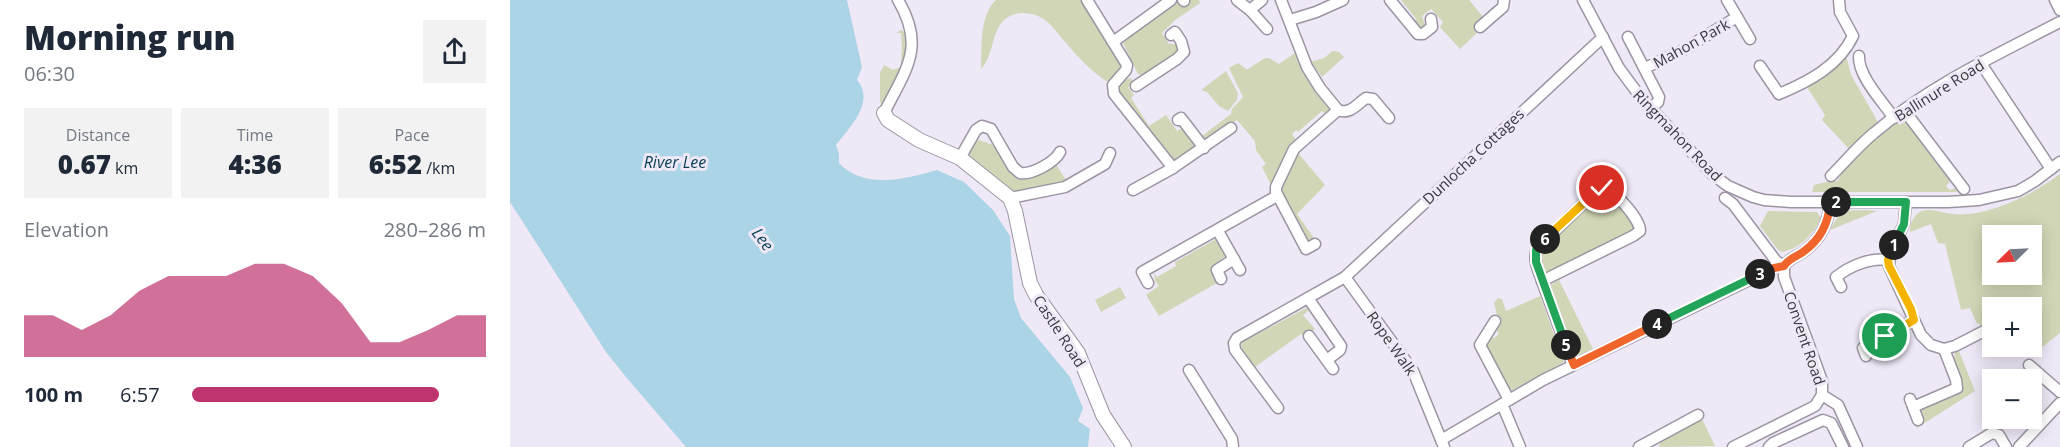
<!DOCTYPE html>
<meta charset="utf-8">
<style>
body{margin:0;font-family:"Open Sans",sans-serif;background:#f2f2f3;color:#1f2937;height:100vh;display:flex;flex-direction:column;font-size:22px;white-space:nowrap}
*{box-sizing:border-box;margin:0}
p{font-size:20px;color:#747a83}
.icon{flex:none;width:33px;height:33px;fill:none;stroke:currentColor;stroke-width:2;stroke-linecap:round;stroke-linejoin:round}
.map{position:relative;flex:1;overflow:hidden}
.panel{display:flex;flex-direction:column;background:#fff;width:510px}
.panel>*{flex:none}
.needle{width:39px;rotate:246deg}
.tools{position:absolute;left:1472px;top:225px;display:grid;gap:12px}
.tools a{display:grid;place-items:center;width:60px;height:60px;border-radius:0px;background:#fff;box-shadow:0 3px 15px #0003;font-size:30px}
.pin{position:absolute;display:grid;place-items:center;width:51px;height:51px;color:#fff;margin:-26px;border:3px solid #fff;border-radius:50%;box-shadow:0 2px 6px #0007}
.km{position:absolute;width:30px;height:30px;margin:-15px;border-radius:50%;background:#222;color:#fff;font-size:16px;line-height:30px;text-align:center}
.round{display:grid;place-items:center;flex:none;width:63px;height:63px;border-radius:0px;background:#f2f2f3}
.head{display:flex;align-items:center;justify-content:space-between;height:102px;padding:0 24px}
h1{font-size:33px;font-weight:800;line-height:45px}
.metrics{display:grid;grid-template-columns:repeat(3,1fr);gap:9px;height:102px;padding:6px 24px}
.metrics div{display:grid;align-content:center;border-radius:0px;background:#f2f2f3;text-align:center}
.metrics b{font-size:26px;font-weight:800}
.metrics small{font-size:16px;font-weight:400}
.metrics p{font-size:16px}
.chart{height:168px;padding:12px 24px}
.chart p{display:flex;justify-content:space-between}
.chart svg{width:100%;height:108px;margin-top:6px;fill:#be346f;opacity:.7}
ul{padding:0 24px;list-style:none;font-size:20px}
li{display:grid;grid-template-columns:96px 72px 1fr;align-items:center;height:45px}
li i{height:15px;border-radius:8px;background:#be346f}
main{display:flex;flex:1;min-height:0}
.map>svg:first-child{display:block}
</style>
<main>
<section class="panel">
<div class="head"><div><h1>Morning run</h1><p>06:30</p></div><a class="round"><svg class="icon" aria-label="share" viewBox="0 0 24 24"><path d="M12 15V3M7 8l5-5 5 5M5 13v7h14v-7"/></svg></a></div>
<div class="metrics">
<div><p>Distance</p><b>0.67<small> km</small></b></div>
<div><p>Time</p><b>4:36</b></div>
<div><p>Pace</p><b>6:52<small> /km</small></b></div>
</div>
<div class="chart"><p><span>Elevation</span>280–286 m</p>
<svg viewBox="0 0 160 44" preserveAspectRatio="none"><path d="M0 44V27L10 27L20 33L30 27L40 17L50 11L60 11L70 11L80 6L90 6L100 11L110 22L120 38L130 38L140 33L150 27L160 27V44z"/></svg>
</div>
<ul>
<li><b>100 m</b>6:57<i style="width:84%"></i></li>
</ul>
</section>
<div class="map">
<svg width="1550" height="447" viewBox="0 0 1550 447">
<rect width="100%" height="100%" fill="#efe8f7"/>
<g fill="#d1d7b6" fill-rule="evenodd">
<path d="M486,0H573L613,65L601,81H596C581,71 568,57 556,43C549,35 542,25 534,19C522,12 505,10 494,20C481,32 484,56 471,69C472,48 469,15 486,0Z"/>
<polygon points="664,0 689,0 690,3 664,21 652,33 659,44 668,44 669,52 634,75 628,74 613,43"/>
<polygon points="891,0 959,0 974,18 964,26 969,31 950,49 930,27 933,22 921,9 912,16 915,25 910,28 903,23 906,19"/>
<polygon points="391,30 397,34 398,38 394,67 372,104 370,102 370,73 374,65 383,70 391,67 392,47 391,33 386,33"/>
<polygon points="823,51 829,52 834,57 812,77 801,62 814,58"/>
<polygon points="785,53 803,89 821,111 817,116 812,111 788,132 786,130 782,134 786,140 785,143 776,151 761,185 752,167 756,164 746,150 745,141 727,120 699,139 696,139 692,136 721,114 722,109 733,97 719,68 728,63 736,69 738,69 755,58 759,58 769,64"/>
<polygon points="1336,55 1341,75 1369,124 1340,150 1312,120 1315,115 1297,87 1313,77"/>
<polygon points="716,71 728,93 727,100 718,111 709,106 697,92 691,90"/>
<polygon points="621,78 623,83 618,87 624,95 621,98 639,126 656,115 667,131 673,128 686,144 686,146 667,160 662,158 609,92 609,85 613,80"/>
<path d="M1393,117L1397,120L1441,180L1436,186L1440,190L1445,188L1448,192H1302L1304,185L1320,181H1327C1331,177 1331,173 1334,169C1346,148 1374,131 1393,117Z"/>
<path d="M469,140L483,145L502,172L545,163L558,183L505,193L502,191L460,157C458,150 463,143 469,140Z"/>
<polygon points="788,153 815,185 787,214 804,238 800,240 796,239 793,235 795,233 772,191 775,180"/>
<path d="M1550,174V333L1531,348L1521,331V308L1509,307L1505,301L1496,304V307L1482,308V322L1472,329L1469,323L1467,324L1460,308L1451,310L1435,244L1428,243L1421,224L1400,232C1399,225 1404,215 1410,212C1420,207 1432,213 1442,214C1476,218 1524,194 1550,174ZM1482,236H1521V274H1482Z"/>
<polygon points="1095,191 1123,220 1125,230 1038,274 1034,273 1030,263 1031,251 1085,197"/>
<path d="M1358,210L1367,211L1320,230C1333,206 1333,211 1358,210Z"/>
<path d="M1258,211L1307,212L1311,218C1304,234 1289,249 1272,252L1268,250L1250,226Z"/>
<polygon points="706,239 715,256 701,268 701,272 707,283 649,316 636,295 649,286 645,281 644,273 647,277 666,266 665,262"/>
<polygon points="1049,280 1084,351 1072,357 1064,353 1039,288 1040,285"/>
<polygon points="610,287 616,298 591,312 585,300"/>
<polygon points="1030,296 1054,362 999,392 974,343 981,337 984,338 989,334 986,329 988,319 984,303 988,298 992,299 996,311"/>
<polygon points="796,308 799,310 793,315 805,329 794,337 791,334 745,367 732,350 731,343"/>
<polygon points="1449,351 1465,391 1407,428 1406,425 1410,424 1409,411 1412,408 1445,394 1442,360 1444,359 1445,352"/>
<polygon points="1191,417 1205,446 1149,447 1151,440"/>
</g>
<path fill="#abd4e7" d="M0,0H337L352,67L347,80C366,102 339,128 326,145L329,154V163C354,190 396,179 427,170L454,182L483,210L500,236L504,299L511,318L560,377L573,408L568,421L580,429L578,447H176L116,377L96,352L0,202Z"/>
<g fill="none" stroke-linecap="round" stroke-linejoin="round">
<defs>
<g id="minor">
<polyline points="577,0 617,65 616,70 603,85 604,94 663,168"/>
<polyline points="673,0 674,1"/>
<polyline points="727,0 740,10"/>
<polyline points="752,0 740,10 757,29"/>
<polyline points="771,0 797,67 810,88 828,110"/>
<polyline points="880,0 908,34 913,34 922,27 921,19"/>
<polyline points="1073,0 1109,68 1132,99 1202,174 1218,186 1243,197 1254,200 1281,202 1438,202 1469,200 1508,191 1525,181 1550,162"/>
<polyline points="1217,0 1240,39"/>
<polyline points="1545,0 1550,10"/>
<polyline points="780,20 806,12 833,0"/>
<polyline points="970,27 993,7 994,0"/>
<polyline points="1118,37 1149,97 1148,102 1140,109"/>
<polyline points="603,42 661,0"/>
<path d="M1349,56C1348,76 1372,101 1384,118"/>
<polyline points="1470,62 1541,169"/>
<path d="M1250,66L1269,94C1298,82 1329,66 1343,36L1330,12L1329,0"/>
<polyline points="1135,68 1173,50 1227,17"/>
<polyline points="626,86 667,59 674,52 671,41 665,32 661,35"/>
<polyline points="1394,110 1454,189"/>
<path d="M374,113C396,69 416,47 388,0"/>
<polyline points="668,120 671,118 694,148"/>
<path d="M450,158L466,130L472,126L481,129L503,167L510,173C522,175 545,162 550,152"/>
<path d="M1321,176C1335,162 1348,146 1364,133C1419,86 1486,55 1550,22"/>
<path d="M1092,188C1104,189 1130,219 1130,231L1123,236L1032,281C1028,269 1022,259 1028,247L1081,196Z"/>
<polyline points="623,190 663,168 721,128"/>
<polyline points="500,198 555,187 595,164 600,153"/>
<polyline points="1215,198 1223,204 1266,261 1274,266"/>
<polyline points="1396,202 1394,224 1380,253 1379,266 1411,335 1421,345 1434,349 1445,346 1482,327"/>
<polyline points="708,231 730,270"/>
<path d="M805,244L796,249L766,192V187L784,149L828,110C840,115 847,104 856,98L863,99L879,118"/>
<path d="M1274,266C1278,259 1286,257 1293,252C1310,240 1319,222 1320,202"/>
<polyline points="835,277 903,371 934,447"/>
<polyline points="711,279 707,270 724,259"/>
<polyline points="1032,281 1063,365"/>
<polyline points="638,283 632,272 767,196"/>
<path d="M1331,287L1326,277C1340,266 1361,257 1378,260"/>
<polyline points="798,298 831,346 830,350 817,360"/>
<polyline points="1503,305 1504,308"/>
<polyline points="985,321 970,345 999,400"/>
<polyline points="799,336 823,369"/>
<polyline points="1356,356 1353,348 1404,320"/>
<polyline points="1519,365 1550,392"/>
<polyline points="679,370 722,439 723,447"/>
<polyline points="1312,395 1328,405 1347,447"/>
<polyline points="1400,399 1408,420"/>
<polyline points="992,404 1010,447"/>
<polyline points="1403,407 1447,388 1446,380 1434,349"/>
<polyline points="768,408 725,350 724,343 727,338 835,277 1093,37"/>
<polyline points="931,440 1033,380 1264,268 1274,266"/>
<polyline points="1129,447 1188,415"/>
<polyline points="1223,447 1305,406 1312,395 1312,381 1274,277 1274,266"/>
<polyline points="1259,447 1263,443 1313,420 1321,423 1333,447"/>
<polyline points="1459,447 1482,433 1489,435 1496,447"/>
<polyline points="1509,447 1550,403"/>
</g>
<polyline id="major" points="374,113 378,120 409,140 450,158 500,198 505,211 520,283 526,295 568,353 593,415 614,447"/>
</defs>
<use href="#minor" stroke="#9c94a3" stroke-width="13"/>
<use href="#major" stroke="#9c94a3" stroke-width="16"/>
<use href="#minor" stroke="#fff" stroke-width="10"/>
<use href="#major" stroke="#fff" stroke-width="14"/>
</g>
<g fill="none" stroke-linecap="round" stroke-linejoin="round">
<defs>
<polyline id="split-1" points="1375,336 1404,320 1401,309 1379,266 1378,260 1384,245"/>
<polyline id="split-2" points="1326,202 1396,202 1394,224 1384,245"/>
<path id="split-3" d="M1250,274L1264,268L1274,266C1278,259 1286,257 1293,252C1310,240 1319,222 1320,202H1326"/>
<polyline id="split-4" points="1147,324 1250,274"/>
<polyline id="split-5" points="1056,345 1064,365 1147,324"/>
<polyline id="split-6" points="1035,239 1026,250 1026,262 1056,345"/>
<polyline id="split-7" points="1035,239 1081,196 1092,188"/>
</defs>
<use href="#split-1" stroke="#fff" stroke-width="12"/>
<use href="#split-2" stroke="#fff" stroke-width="12"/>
<use href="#split-3" stroke="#fff" stroke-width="12"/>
<use href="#split-4" stroke="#fff" stroke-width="12"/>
<use href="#split-5" stroke="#fff" stroke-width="12"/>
<use href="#split-6" stroke="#fff" stroke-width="12"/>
<use href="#split-7" stroke="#fff" stroke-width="12"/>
<use href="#split-1" stroke="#f5b400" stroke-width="8"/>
<use href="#split-2" stroke="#22a559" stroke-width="8"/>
<use href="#split-3" stroke="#f0652b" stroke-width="8"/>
<use href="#split-4" stroke="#22a559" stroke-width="8"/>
<use href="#split-5" stroke="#f0652b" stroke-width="8"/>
<use href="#split-6" stroke="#22a559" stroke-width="8"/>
<use href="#split-7" stroke="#f5b400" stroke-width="8"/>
</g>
<g text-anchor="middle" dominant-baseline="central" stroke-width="6" stroke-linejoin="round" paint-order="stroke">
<g font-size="15" fill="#3c393f" stroke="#efe8f7">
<text transform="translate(1181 43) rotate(-29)">Mahon Park</text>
<text transform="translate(1429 90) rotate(-32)">Ballinure Road</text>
<text transform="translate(1168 135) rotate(46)">Ringmahon Road</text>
<text transform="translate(963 156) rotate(-43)">Dunlocha Cottages</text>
<text transform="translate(550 331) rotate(57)">Castle Road</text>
<text transform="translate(1295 338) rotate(71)">Convent Road</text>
<text transform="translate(882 343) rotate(55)">Rope Walk</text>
</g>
<g font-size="16" font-style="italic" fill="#053f53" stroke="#efe8f7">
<text x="165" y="162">River Lee</text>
<text transform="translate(253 239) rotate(53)">Lee</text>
</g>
</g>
</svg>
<div class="tools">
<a><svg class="needle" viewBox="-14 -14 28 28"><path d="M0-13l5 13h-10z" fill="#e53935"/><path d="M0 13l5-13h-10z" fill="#747a83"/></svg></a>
<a>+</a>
<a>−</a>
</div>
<div class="pin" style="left:1375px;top:336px;background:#1e9e55"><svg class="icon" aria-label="arrive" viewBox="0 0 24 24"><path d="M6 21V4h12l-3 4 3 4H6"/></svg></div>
<div class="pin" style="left:1092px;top:188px;background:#d93025"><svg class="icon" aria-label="check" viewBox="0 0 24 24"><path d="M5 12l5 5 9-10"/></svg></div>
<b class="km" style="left:1384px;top:245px">1</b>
<b class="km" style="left:1326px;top:202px">2</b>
<b class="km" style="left:1250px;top:274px">3</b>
<b class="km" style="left:1147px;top:324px">4</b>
<b class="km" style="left:1056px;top:345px">5</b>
<b class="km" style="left:1035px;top:239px">6</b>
</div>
</main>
